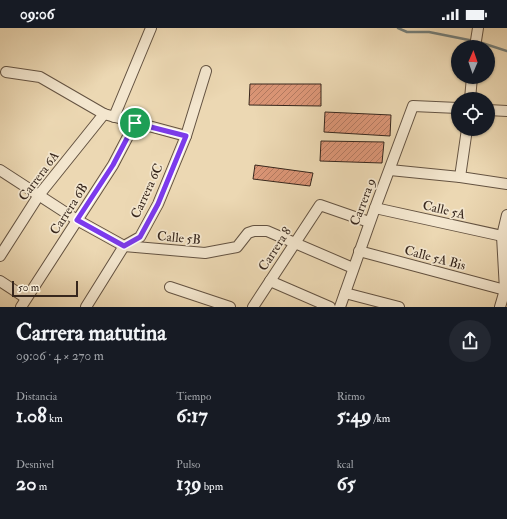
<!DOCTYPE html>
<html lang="es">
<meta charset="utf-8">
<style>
body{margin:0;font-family:"IM FELL Double Pica",serif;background:#242831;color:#f1f3f6;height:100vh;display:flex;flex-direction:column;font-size:15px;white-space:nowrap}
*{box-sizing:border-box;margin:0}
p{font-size:13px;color:#9ea1a6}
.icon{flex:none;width:22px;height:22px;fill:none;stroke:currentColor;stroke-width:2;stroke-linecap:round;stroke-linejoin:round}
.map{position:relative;height:279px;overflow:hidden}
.details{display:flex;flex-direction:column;background:#171b24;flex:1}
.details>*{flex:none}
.needle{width:26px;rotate:2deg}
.controls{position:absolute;left:451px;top:12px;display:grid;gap:8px}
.controls a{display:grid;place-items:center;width:44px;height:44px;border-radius:50%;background:#171b24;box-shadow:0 1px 3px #0004;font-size:20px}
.scale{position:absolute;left:12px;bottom:10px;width:66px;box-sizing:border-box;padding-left:4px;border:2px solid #37271d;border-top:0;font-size:11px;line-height:14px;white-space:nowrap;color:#37271d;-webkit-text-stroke:3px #f3e6ce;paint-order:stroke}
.pin{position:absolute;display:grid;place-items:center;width:34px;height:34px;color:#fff;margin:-17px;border:2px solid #fff;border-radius:50%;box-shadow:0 1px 4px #0007}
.round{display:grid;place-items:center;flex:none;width:42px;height:42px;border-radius:21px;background:#242831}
.head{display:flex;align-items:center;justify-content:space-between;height:68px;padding:0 16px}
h1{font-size:22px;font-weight:800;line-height:30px}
.metrics{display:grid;grid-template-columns:repeat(3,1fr);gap:6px;height:68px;padding:4px 16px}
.metrics div{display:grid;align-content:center}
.metrics b{font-size:20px;font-weight:800}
.metrics small{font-size:11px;font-weight:400}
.metrics p{font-size:11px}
.status{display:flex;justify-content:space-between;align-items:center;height:28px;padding:0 20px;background:#171b24;direction:ltr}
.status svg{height:11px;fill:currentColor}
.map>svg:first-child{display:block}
</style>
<div class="status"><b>09:06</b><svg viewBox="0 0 49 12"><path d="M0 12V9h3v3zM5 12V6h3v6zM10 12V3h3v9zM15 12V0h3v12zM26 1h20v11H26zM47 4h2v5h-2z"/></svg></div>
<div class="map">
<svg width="507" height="279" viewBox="0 0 507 279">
<defs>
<pattern id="building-hatch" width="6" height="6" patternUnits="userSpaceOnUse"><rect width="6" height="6" fill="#dc9677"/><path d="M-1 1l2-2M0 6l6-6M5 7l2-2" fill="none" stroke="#b37a61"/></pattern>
</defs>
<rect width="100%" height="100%" fill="#ecd8b3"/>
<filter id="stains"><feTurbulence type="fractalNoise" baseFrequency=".005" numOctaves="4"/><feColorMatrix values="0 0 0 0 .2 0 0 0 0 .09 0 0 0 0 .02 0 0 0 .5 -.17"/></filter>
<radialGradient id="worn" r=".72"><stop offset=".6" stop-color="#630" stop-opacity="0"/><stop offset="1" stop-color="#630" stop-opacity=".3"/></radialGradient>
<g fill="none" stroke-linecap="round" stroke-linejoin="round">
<g stroke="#747e79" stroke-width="2.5">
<polyline points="398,0 407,4 429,4 474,13"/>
<polyline points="479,14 507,23"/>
</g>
</g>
<g fill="url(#building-hatch)" stroke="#37271d">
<polygon points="250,56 321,56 321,78 249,77"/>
<polygon points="325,84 391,87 390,108 324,104"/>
<polygon points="321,113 384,114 382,135 320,133"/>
<polygon points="255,137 313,145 310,158 253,151"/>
</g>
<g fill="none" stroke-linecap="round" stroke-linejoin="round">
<defs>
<g id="minor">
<polyline points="475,19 478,0"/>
<polyline points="6,44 40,49 104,86 186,108"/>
<polyline points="470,71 472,49"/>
<polyline points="488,82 507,83"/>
<polyline points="114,89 151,0"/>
<polyline points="0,142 77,192 124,218 205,225 237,219 248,205 254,203 267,203 353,240"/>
<polyline points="390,142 460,149 507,156"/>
<polyline points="460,149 467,101"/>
<polyline points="375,180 507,209"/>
<polyline points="359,223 505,262"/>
<polyline points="0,228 39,167 104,86"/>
<polyline points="0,253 26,270"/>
<polyline points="270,253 330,279"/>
<polyline points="170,259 230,279"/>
<polyline points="345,265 399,279"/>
<polyline points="21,279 113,137 135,95"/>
<polyline points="86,279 124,218 140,209 158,176 186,108 206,43"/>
<polyline points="253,279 320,177 369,194"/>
<polyline points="340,279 375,180 413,78 458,80"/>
<polyline points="500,279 505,262 502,208 507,187"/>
</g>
</defs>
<use href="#minor" stroke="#645342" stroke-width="12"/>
<use href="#minor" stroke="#f3e6ce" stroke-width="10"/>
</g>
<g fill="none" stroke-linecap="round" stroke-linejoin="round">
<defs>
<polygon id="route" points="135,95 186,108 158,176 140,209 124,218 77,192 113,137"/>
</defs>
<use href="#route" stroke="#fff" stroke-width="8"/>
<use href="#route" stroke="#7c3aed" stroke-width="5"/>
</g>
<g text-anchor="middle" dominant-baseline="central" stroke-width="3.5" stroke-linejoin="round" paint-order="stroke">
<g font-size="13" fill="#37271d" stroke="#f3e6ce">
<text transform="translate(39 148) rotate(-53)">Carrera 6A</text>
<text transform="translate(147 163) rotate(-65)">Carrera 6C</text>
<text transform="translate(363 174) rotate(-69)">Carrera 9</text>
<text transform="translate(69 181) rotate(-57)">Carrera 6B</text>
<text transform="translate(444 182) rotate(13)">Calle 5A</text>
<text transform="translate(179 210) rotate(5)">Calle 5B</text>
<text transform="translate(275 221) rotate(-57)">Carrera 8</text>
<text transform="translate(435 230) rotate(15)">Calle 5A Bis</text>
</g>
</g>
<rect width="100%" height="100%" filter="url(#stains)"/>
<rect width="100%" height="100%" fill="url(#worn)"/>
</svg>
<div class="controls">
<a><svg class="needle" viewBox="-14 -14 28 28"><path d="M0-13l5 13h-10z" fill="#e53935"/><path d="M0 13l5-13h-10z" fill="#9ea1a6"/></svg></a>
<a><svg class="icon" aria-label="locate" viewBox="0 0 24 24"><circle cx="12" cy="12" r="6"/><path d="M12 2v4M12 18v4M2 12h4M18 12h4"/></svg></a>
</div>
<div class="scale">50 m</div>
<div class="pin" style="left:135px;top:95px;background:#1e9e55"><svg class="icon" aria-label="arrive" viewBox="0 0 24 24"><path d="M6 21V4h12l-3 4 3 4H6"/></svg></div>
</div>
<section class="details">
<div class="head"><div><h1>Carrera matutina</h1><p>09:06 · 4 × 270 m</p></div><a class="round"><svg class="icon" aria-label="share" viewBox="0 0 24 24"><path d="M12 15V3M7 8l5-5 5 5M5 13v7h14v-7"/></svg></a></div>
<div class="metrics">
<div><p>Distancia</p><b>1.08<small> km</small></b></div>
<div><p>Tiempo</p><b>6:17</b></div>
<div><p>Ritmo</p><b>5:49<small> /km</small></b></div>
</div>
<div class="metrics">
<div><p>Desnivel</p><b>20<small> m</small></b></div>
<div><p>Pulso</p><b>139<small> bpm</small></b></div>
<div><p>kcal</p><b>65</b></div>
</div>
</section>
